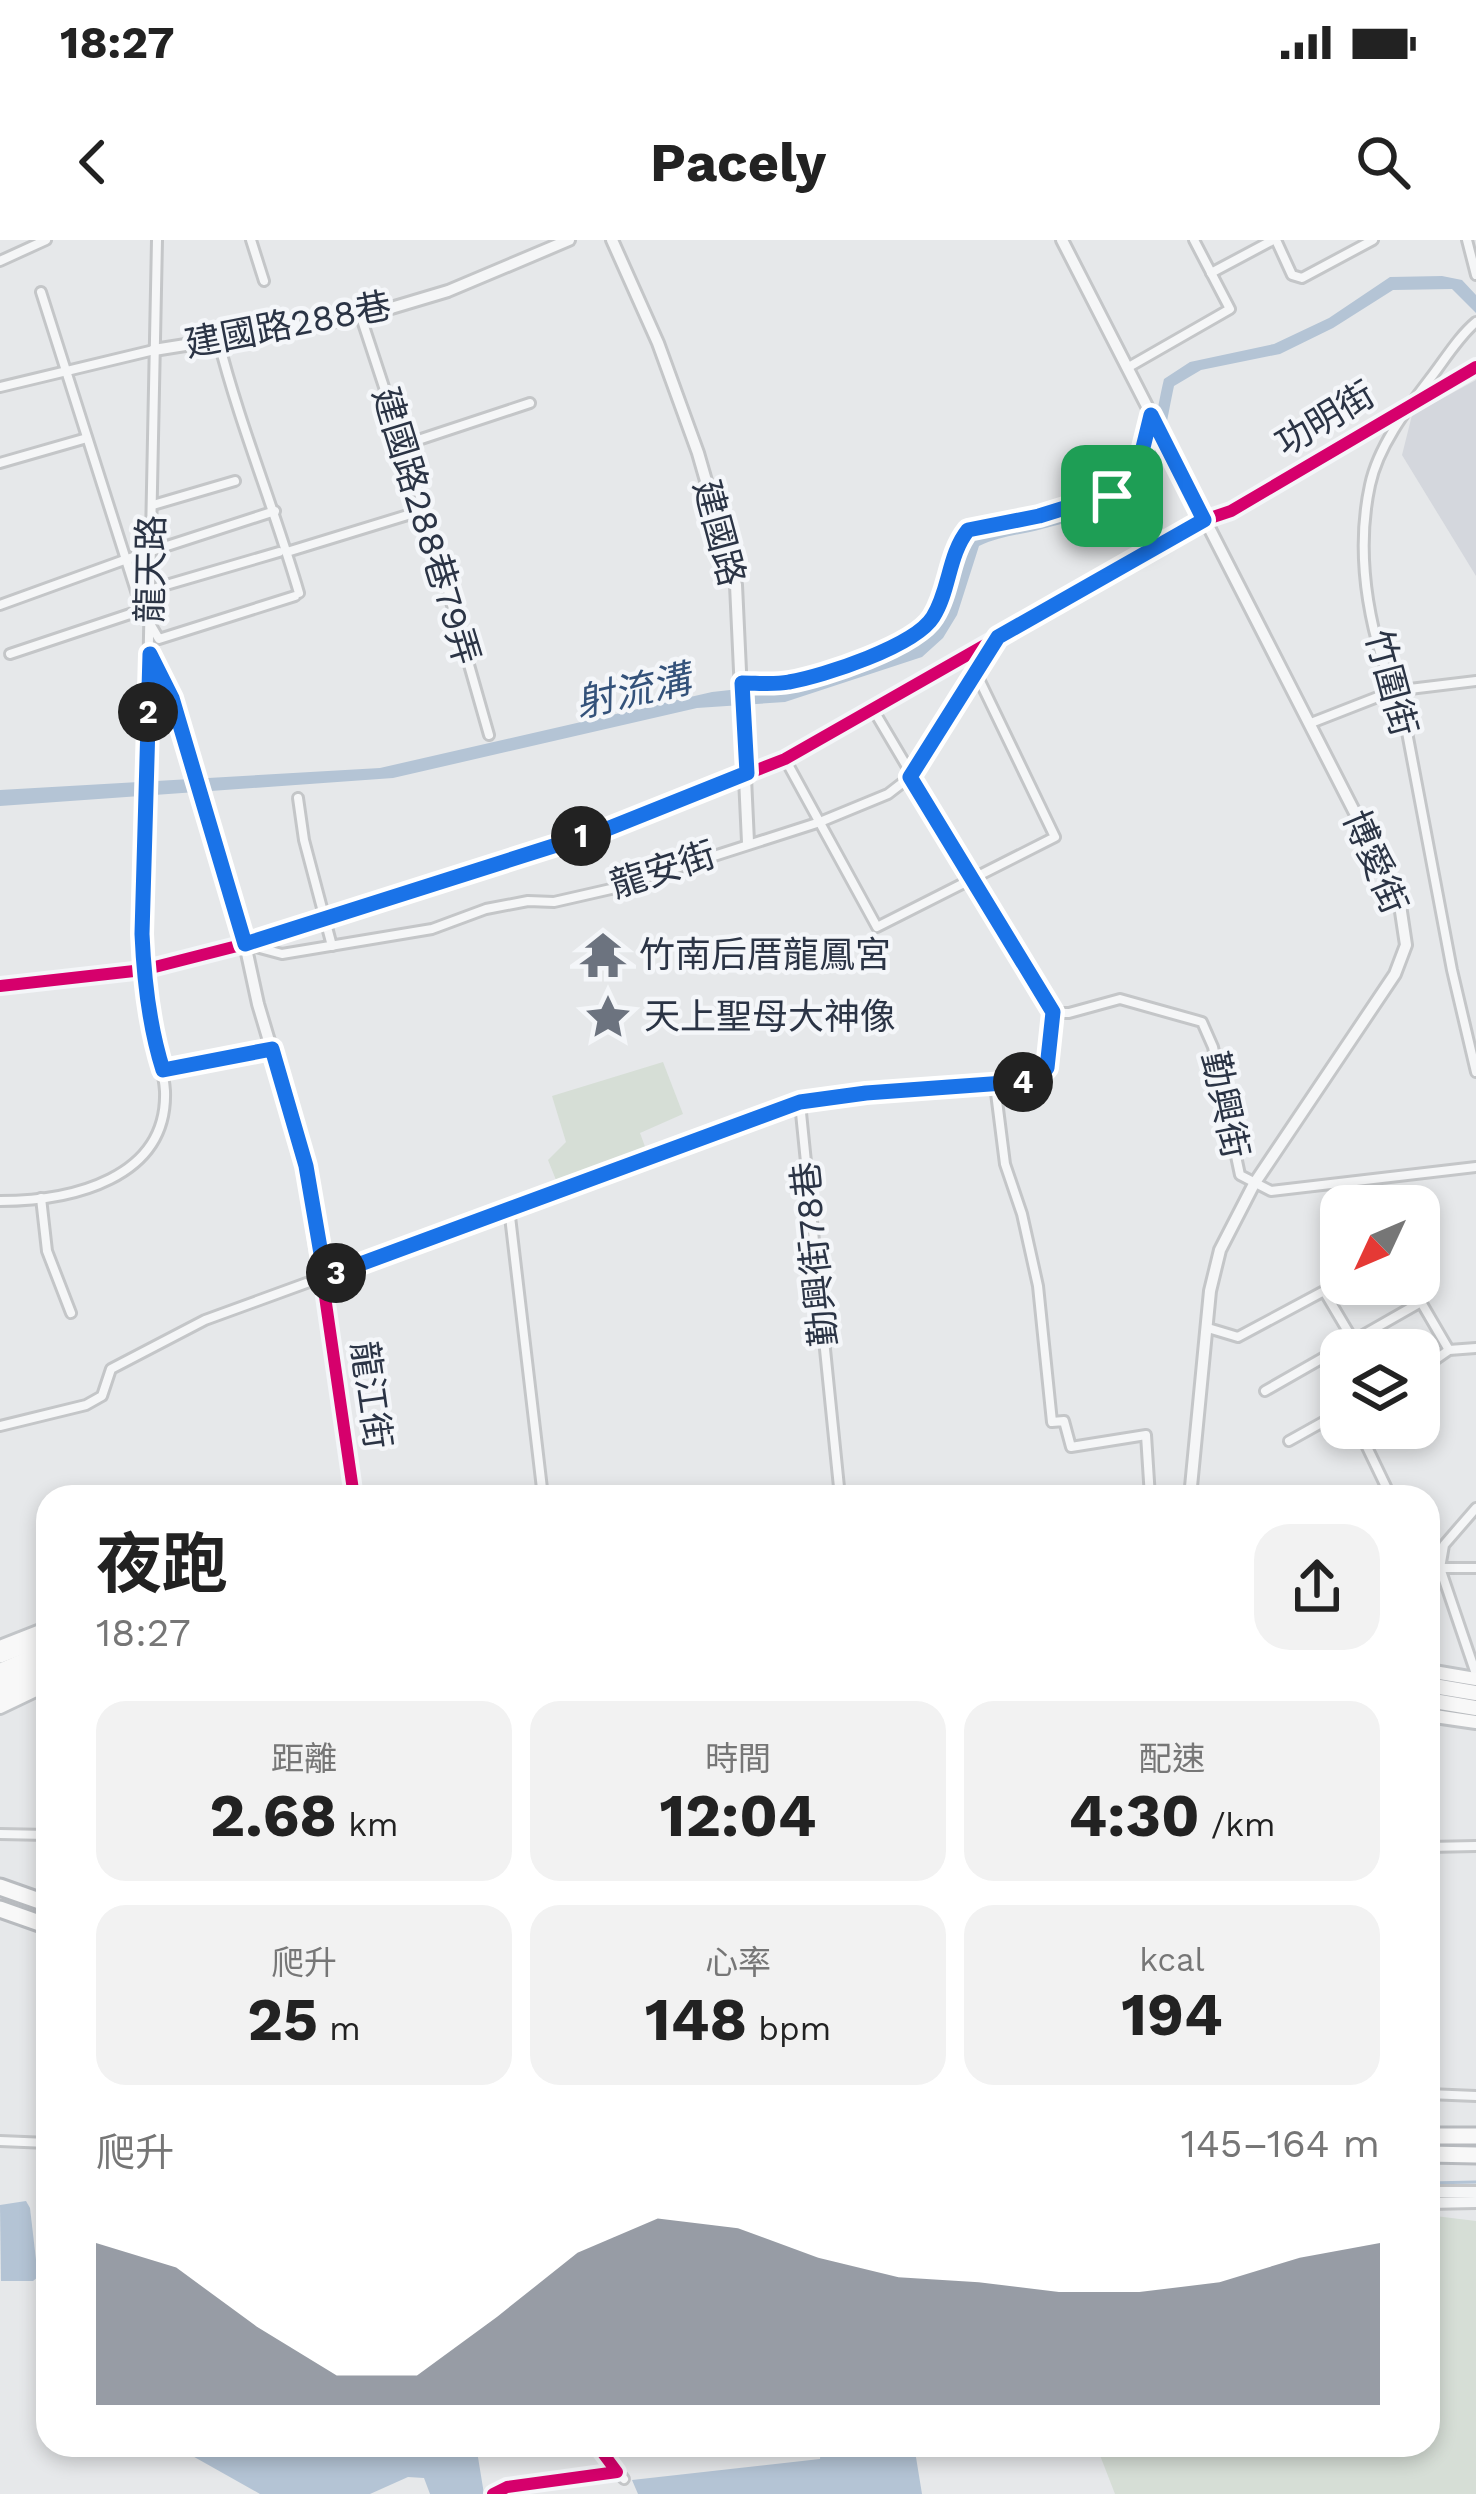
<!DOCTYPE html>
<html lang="zh-TW">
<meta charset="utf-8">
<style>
body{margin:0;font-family:"Work Sans","Noto Sans TC",sans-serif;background:#f2f2f2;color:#222;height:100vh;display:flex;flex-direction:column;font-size:45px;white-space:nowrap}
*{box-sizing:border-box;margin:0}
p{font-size:39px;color:#767676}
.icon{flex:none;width:66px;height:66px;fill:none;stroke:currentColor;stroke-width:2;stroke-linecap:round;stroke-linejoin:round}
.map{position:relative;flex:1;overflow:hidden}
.panel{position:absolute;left:36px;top:1245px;width:1404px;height:972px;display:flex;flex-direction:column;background:#fff;border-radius:36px;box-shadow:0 6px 18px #0003}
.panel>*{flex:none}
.needle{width:78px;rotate:226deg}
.tools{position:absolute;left:1320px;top:945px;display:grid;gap:24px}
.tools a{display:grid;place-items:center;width:120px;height:120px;border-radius:24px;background:#fff;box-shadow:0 6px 18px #0003;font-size:60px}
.pin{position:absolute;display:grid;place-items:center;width:102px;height:102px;color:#fff;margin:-51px;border-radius:24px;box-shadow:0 6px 18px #0006}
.km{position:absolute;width:60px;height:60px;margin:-30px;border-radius:50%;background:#222;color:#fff;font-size:33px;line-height:60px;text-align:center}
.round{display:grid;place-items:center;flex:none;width:126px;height:126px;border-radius:36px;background:#f2f2f2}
.overview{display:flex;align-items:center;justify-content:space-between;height:204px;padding:0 60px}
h1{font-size:66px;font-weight:700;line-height:90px}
.figures{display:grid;grid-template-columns:repeat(3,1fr);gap:18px;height:204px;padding:12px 60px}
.figures div{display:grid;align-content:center;border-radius:30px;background:#f2f2f2;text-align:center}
.figures b{font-size:60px;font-weight:700}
.figures small{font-size:33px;font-weight:400}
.figures p{font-size:33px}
.chart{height:336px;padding:24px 60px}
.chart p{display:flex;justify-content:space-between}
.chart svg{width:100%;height:216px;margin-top:12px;fill:#6c737f;opacity:.7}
.status{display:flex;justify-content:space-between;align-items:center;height:84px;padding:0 60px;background:#fff;direction:ltr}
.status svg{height:33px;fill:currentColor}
header{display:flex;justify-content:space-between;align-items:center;height:156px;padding:0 60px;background:#fff;font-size:54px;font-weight:700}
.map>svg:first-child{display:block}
</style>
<div class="status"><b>18:27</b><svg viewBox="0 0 49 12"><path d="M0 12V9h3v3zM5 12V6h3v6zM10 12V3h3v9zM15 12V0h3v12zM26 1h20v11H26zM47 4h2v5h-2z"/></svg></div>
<header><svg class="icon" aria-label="back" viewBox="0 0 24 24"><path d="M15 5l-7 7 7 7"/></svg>Pacely<svg class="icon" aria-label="search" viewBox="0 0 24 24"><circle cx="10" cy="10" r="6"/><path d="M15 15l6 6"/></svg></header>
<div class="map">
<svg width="1476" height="2254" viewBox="0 0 1476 2254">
<rect width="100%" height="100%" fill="#e6e8ea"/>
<polygon fill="#d4d7dd" points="1476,140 1476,336 1402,215 1412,175"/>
<g fill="#d6ded6">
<polygon points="663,822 683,874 640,893 647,912 558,945 548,920 566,902 552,856"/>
<polygon points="1435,1976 1476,1981 1476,2254 1115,2254 1096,2205 1428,2205 1428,1988"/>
</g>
<g fill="#b4c4d5">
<path d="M1442,36L1462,40L1476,55V73L1452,49L1393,50L1333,88L1280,114L1201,130L1174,146C1167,178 1161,228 1139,254C1127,267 1062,284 1042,289C1020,295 1000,296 979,306L957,375L943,398L922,417L785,462L697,468L393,538L0,566V550L380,528L712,452L803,442L907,405C956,378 938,330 971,295C1001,289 1115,265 1131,246C1152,220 1156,171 1164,139L1190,122L1274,104L1329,78L1390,37Z"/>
<polygon points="26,1961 30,1968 38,2037 33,2041 1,2041 0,1965"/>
<polygon points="173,2205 476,2205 484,2254 430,2254 424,2238 408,2237 370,2254 260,2254"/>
<polygon points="821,2205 914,2205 922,2254 638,2254 632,2240 820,2219"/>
</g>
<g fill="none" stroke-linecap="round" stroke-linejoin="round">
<g stroke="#b4c4d5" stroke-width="3">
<polyline points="189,548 194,566"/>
<polyline points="1428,1943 1476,1942"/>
</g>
<defs>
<g id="minor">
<polyline points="251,0 264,41"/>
<polyline points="1276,0 1292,35 1302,38 1373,0"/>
<polyline points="1467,0 1476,35"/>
<polyline points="0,21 46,0"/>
<polyline points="1211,33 1273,0"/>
<polyline points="41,52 142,370 159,399 295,356"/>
<polyline points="361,77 428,281 489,495"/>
<path d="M1476,82C1458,97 1444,121 1429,140C1406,170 1378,207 1370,245C1354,319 1370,403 1403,471L1452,730L1476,832"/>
<path d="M218,99C240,186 274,267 299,353"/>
<polyline points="1127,128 1230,69 1194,0"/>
<polyline points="0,147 154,110"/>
<polyline points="403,205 530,163"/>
<polyline points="0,223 87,198"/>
<polyline points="153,265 235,241"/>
<polyline points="287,312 424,270"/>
<polyline points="149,350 279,312"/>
<polyline points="0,365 127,319 275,271"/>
<polyline points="10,414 142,370"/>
<polyline points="150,414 172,458 245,704 282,714 432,689 486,669 528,661 554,662 611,649 820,582 888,554 910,537 997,398"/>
<path d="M742,443C757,443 774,445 789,442C825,436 915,406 933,377C950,350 948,315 967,290L1039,276L1127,249L1137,232L1151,176"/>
<polyline points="874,471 1053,773"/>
<polyline points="1311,483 1393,451 1476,441"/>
<polyline points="785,519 877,687 1055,597 977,435"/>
<polyline points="298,558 304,600 332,706"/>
<polyline points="1053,773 1069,773 1120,759 1202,782 1213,807 1240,935 1271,951 1476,927"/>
<polyline points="163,830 272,809"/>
<polyline points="995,845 1005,924 1022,974 1038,1046 1052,1182 1064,1181 1071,1207 1146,1195 1150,1257"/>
<polyline points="41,958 47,1011 71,1073"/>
<path d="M0,961C71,961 168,939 165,851C164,832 157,815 154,796C147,762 143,729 143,694L157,0"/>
<polyline points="509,968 543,1257"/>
<polyline points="1208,1088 1238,1097 1324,1051 1359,1110"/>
<polyline points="1419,1131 1449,1110 1476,1108"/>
<polyline points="1265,1151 1421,1062 1449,1110"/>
<polyline points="0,1186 86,1165 102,1156 111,1129 205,1080 800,863"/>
<polyline points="1289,1201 1341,1172"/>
<polyline points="1366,1205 1391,1257"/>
<polyline points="840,1257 800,863 1033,840 1047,828 1053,773"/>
<polyline points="1476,1268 1444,1305 1440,1328 1476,1434"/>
<polyline points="1428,1332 1440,1328 1476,1328"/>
<polyline points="0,1594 48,1595"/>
<polyline points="1428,1607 1476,1606"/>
<polyline points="1428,1854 1476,1856"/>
<polyline points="0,1901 48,1903"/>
<polyline points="597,2205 624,2239"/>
</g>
<g id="tertiary">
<polyline points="612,0 658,103 698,213 736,345 748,602"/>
<polyline points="1062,0 1376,614 1400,665 1406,705 1395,734 1254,944 1220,1010 1210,1051 1190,1257"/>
<polyline points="154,110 361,77 448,51 569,0"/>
<polyline points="245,704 258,764 306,925 354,1257"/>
<polyline points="0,746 143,730 245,704 606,589 785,519 1204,280 1231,271 1476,127"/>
<polyline points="1428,1952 1476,1952"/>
<polyline points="1428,1963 1476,1962"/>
</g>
<g id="primary">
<polyline points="0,1407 48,1388"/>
<polyline points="1428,1431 1476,1439"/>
<polyline points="0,1467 48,1444"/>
<polyline points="1428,1475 1476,1482"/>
</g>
<g id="trunk">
<polyline points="0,1431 48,1410"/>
<polyline points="0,1444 48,1424"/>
<polyline points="1428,1445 1476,1453"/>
<polyline points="1428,1460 1476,1468"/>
</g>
<g id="motorway">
<polyline points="0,1415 48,1396"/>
<polyline points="0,1456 48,1433"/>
<polyline points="0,1647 48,1664"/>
<polyline points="0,1669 48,1686"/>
<polyline points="1428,1896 1476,1896"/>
<polyline points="1428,1914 1476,1915"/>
</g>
</defs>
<use href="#minor" stroke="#c4c6c8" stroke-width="14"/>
<use href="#tertiary" stroke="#c4c6c8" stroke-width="16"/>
<use href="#primary" stroke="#c2c5c8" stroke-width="18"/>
<use href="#trunk" stroke="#b8bbbf" stroke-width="20"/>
<use href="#motorway" stroke="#b8bbbf" stroke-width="21"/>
<use href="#minor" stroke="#f5f6f7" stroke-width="8"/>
<use href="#tertiary" stroke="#f5f6f7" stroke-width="10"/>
<use href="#primary" stroke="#f8f8f8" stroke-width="12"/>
<use href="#trunk" stroke="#f8f8f8" stroke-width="14"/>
<use href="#motorway" stroke="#f8f8f8" stroke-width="15"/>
<defs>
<g id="cycleway">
<polyline points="0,746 143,730 245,704 606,589 785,519 1204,280 1231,271 1476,127"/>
<polyline points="285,849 306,925 354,1257"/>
<polyline points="493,2254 507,2247 617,2232 597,2205"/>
</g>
</defs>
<use href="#cycleway" stroke="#f4f6f9" stroke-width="20"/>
<use href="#cycleway" stroke="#d6006c" stroke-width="12"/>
</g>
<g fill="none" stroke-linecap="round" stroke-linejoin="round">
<defs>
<path id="route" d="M1151,175L1204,280L998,397L910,537L1053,772L1047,828L1033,841L866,853L800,862L325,1037L306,926L272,809L163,830C149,786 144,740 142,694L150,414L172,458L245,704L607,589L747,533L742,443C757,443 774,445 789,442C824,436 915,406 933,377C950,350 948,315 968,290L1039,276L1126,249L1137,232Z"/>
</defs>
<use href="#route" stroke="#fff" stroke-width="24"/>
<use href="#route" stroke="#1a73e8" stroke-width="15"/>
</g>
<defs>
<symbol id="temple-bare" viewBox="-9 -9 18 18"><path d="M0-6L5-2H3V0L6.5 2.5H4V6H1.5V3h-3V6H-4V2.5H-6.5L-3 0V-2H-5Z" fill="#6c737f" stroke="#f4f6f9" stroke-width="2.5" paint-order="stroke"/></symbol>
<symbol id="sight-bare" viewBox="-9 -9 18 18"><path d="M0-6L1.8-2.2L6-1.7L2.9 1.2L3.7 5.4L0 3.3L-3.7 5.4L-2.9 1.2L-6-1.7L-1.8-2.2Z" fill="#6c737f" stroke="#f4f6f9" stroke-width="2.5" paint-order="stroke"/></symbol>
</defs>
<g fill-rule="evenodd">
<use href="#temple-bare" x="570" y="682" width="66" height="66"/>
<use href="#sight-bare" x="575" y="744" width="66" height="66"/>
</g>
<g text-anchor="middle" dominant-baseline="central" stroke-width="9" stroke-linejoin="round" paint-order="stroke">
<g font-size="36" fill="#2b3445" stroke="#f4f6f9">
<text transform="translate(288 85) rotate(-11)">建國路288巷</text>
<text transform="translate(1325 179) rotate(-31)">功明街</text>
<text transform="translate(426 286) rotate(73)">建國路288巷79弄</text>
<text transform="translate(719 293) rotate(75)">建國路</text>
<text transform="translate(151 329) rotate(-89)">龍天路</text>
<text transform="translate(1391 443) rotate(75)">竹圍街</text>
<text transform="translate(1375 622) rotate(67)">博愛街</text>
<text transform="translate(663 630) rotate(-18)">龍安街</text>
<text transform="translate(1225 865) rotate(78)">勤興街</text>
<text transform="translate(815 1014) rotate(-96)">勤興街78巷</text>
<text transform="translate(371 1155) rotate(82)">龍江街</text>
</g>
<g font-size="36" fill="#2b3445" stroke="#f4f6f9" text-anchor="start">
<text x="639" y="715">竹南后厝龍鳳宮</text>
<text x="644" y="777">天上聖母大神像</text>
</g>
<g font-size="39" font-style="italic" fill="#34527a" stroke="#f4f6f9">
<text transform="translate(633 451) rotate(-13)">射流溝</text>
</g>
</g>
</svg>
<div class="tools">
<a><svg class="needle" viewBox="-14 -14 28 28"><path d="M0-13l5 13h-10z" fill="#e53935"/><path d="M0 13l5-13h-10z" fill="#767676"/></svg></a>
<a><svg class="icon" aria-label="layers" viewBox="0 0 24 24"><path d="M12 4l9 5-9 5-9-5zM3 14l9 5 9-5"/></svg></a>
</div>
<div class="pin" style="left:1112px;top:256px;background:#1e9e55"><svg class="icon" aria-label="arrive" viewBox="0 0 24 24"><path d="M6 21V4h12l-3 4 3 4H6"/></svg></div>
<b class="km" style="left:581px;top:596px">1</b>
<b class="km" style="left:148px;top:472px">2</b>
<b class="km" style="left:336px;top:1033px">3</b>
<b class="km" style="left:1023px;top:842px">4</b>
<section class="panel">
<div class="overview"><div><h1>夜跑</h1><p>18:27</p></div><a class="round"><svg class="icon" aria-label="share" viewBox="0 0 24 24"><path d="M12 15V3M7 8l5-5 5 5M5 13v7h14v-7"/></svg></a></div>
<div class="figures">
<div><p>距離</p><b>2.68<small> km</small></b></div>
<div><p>時間</p><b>12:04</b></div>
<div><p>配速</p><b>4:30<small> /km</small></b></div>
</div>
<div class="figures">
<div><p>爬升</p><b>25<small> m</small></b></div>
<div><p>心率</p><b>148<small> bpm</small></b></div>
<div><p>kcal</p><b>194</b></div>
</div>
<div class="chart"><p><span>爬升</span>145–164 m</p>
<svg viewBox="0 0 160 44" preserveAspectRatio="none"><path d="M0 44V11L10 16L20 28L30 38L40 38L50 26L60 13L70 6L80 8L90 14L100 18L110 19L120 21L130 21L140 19L150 14L160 11V44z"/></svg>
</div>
</section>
</div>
